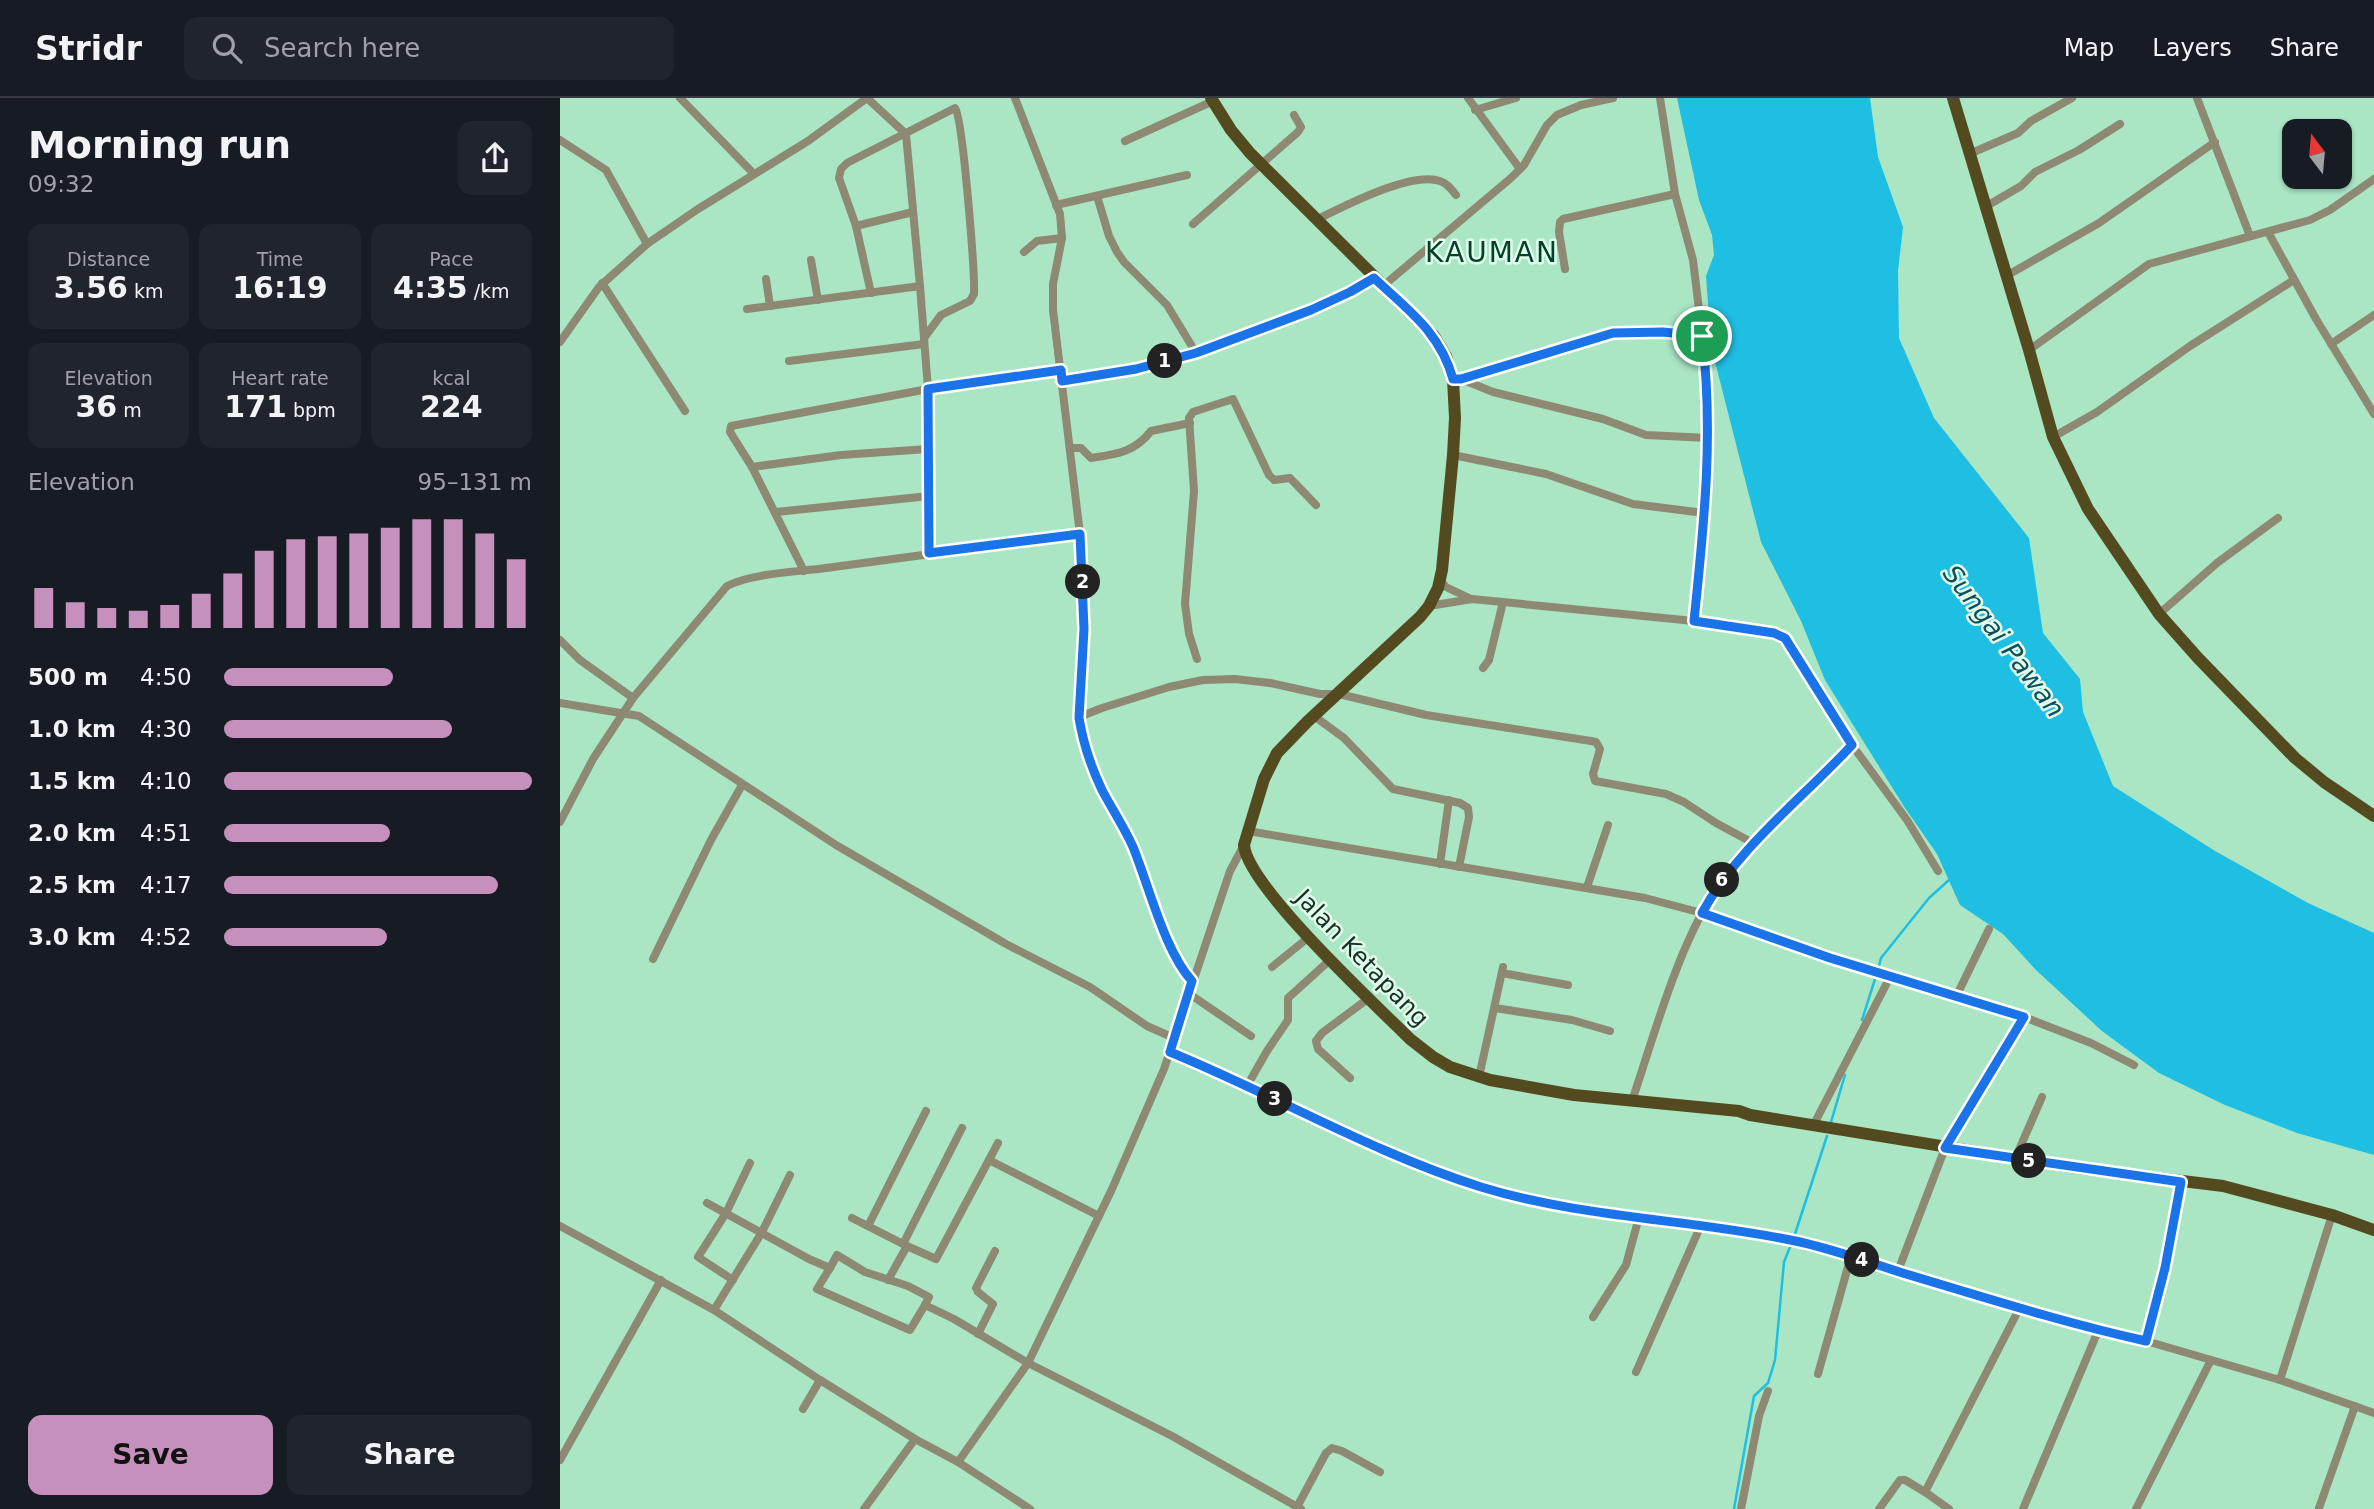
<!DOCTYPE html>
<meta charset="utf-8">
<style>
body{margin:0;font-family:"DejaVu Sans",sans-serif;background:#20242c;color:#f1f3f6;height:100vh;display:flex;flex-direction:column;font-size:26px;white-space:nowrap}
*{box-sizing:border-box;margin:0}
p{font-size:23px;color:#9ea1a6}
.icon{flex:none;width:38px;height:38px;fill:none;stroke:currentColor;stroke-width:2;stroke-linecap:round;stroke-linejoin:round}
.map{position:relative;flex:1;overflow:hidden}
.panel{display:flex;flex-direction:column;background:#171b24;width:560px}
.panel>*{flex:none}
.needle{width:46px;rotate:344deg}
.tools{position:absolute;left:1722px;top:21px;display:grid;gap:14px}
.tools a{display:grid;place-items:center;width:70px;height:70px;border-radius:14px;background:#171b24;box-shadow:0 2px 5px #0004;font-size:35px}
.pin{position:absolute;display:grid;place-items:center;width:60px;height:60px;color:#fff;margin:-30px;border:4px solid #fff;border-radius:50%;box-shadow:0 2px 7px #0007}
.km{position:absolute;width:35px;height:35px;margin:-18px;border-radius:50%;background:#222;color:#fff;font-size:19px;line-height:35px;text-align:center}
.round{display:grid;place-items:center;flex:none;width:74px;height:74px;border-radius:14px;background:#20242c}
.overview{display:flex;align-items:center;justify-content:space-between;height:119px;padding:0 28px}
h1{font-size:38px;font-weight:700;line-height:52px}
.stats{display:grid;grid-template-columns:repeat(3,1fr);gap:10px;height:119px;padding:7px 28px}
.stats div{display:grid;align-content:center;border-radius:14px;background:#20242c;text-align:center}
.stats b{font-size:30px;font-weight:700}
.stats small{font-size:19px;font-weight:400}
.stats p{font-size:19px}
.chart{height:196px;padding:14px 28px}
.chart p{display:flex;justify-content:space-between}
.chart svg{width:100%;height:126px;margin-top:7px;stroke:#c590bc;stroke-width:6}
.action{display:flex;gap:14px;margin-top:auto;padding:14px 28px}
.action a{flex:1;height:80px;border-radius:14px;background:#c590bc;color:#111;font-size:28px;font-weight:700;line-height:80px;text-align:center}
.action a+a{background:#20242c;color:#f1f3f6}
ul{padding:0 28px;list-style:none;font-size:23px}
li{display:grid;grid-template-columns:112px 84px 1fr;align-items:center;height:52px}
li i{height:18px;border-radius:9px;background:#c590bc}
header{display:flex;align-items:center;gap:42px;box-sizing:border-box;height:98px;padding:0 35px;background:#171b24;border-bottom:2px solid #363941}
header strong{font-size:33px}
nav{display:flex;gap:38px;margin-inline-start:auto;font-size:24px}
.search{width:490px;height:63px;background:#20242c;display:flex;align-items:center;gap:18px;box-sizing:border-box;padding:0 24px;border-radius:14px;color:#9ea1a6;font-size:26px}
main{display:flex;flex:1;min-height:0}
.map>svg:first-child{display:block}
</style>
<header>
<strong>Stridr</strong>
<div class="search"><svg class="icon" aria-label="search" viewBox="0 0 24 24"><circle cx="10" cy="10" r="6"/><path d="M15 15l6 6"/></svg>Search here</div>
<nav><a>Map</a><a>Layers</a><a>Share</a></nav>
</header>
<main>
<section class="panel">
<div class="overview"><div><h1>Morning run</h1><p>09:32</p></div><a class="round"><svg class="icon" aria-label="share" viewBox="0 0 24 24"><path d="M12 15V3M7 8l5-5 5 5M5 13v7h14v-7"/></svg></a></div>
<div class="stats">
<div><p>Distance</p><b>3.56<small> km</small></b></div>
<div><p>Time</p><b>16:19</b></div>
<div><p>Pace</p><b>4:35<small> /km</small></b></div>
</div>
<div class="stats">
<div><p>Elevation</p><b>36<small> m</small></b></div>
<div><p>Heart rate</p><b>171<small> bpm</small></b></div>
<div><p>kcal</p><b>224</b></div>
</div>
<div class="chart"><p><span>Elevation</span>95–131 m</p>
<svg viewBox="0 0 160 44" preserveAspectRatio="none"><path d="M5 44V30M15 44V35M25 44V37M35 44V38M45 44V36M55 44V32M65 44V25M75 44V17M85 44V13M95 44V12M105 44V11M115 44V9M125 44V6M135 44V6M145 44V11M155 44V20"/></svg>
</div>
<ul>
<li><b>500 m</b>4:50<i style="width:55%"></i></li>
<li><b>1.0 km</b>4:30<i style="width:74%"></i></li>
<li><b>1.5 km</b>4:10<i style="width:100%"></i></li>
<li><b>2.0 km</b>4:51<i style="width:54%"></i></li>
<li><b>2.5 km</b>4:17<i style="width:89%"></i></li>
<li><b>3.0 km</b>4:52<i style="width:53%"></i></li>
</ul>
<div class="action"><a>Save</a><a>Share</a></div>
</section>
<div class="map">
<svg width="1814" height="1411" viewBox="0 0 1814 1411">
<rect width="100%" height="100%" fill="#aae5c4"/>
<polygon fill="#1fbee3" points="1117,0 1310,0 1318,59 1343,129 1338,173 1339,240 1374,320 1469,440 1483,535 1520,581 1523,614 1553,688 1655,753 1748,805 1814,835 1814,1057 1737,1035 1665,1007 1599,975 1542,933 1476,872 1443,836 1400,807 1377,756 1345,710 1265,582 1241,523 1201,444 1151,248 1146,178 1154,157 1152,137 1139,102"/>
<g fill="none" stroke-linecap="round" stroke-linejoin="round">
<g stroke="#1fbee3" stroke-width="2.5">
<polyline points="1319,868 1321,860 1369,800 1389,782"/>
<polyline points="1302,922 1315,881"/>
<polyline points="1271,1024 1285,977"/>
<polyline points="1235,1136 1267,1038"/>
<polyline points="1174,1411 1194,1298 1208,1285 1215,1262 1224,1164 1230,1149"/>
</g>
<g stroke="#8d8972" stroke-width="8">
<polyline points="120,0 194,76"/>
<path d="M455,0L500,116L502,140L493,186V212L522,453L524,531L519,619C527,673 553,703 573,749C589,788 605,853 632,883"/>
<polyline points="908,0 960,71"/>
<polyline points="1100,0 1115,96 1133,162 1147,278 1149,340 1134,523"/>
<polyline points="1637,0 1690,138"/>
<polyline points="915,12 956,0"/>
<polyline points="0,42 46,72 87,146"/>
<polyline points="565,43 653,3"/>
<polyline points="1409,56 1458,35 1471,23 1512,0"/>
<polyline points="537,98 549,138 557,154 564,164 607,207 636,255"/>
<polyline points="496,107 627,77"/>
<polyline points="1425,109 1461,88 1475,74 1519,52 1560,26"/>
<path d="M756,122C782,109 851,73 880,83C887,85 891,91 896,97"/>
<polyline points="633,126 738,34 741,29 734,17"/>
<polyline points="296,128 353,114"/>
<polyline points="1708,134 1756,221 1814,316"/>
<polyline points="464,154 477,143 502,140"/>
<polyline points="251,162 258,202"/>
<polyline points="1005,171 999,134 1000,124 1003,121 1115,96"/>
<polyline points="1446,178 1539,125 1655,44"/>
<polyline points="206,181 210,208"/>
<polyline points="42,185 125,313"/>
<polyline points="360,188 364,240"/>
<polyline points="823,188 951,80 964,67 987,27 997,17 1021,7 1053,0"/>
<path d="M311,195L296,128L279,80L281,71L287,65L395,10C403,21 415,175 414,196L410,203L381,217L364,240L368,291L369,455"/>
<polyline points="187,211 360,188 346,36 307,0"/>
<polyline points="0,244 39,189 87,146 138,111 248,43 307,0"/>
<polyline points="1771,246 1814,217"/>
<polyline points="1469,252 1589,166 1750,122 1770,112 1814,81"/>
<polyline points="229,263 364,246"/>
<polyline points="899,281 1053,235 1103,234 1142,238"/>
<polyline points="901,281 933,294 1043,321 1086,337 1149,340"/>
<polyline points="502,283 576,271 636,255 751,212 790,194 814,180"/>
<polyline points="1493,339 1537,314 1630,248 1734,182"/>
<path d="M510,350H521L531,360C557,356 575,354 591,333L630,325"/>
<polyline points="893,357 986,376 1073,406 1144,415"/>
<polyline points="192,369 281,357 368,351"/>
<polyline points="216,414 369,398"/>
<polyline points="244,473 192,369 170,334 171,328 368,291 501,272"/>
<polyline points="880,482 886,489 909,500"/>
<polyline points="869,508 912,501 1134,523 1214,535 1225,540 1232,549 1292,647 1347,722 1378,773"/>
<polyline points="1599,516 1657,465 1718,420"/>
<polyline points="0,542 20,562 73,600"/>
<polyline points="637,561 629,536 625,506 634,393 629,320 633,314 673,301 709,377 714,382 730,380 756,407"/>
<polyline points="923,570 929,562 943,504"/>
<polyline points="0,605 79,618 276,747 446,846 530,889 587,928 614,940"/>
<polyline points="754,618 784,640 833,691 900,705 908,710 909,719 899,769"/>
<polyline points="519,619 542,610 609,589 643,582 675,581 710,585 760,596 779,596 866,617 1031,643 1036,644 1040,651 1033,676 1035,683 1106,696 1124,704 1156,725 1193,745"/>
<path d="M0,724L33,661L73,600L167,488C193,475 237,474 266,470C351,458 435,448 520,436"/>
<polyline points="688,733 1085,800 1142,815 1270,860 1464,919 1414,999 1385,1050 1338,1173"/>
<polyline points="880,766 889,702"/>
<polyline points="1027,789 1048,727"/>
<polyline points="93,861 151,742 182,687"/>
<polyline points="712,869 749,839"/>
<polyline points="942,875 1008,887"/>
<polyline points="628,895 691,938"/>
<polyline points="1396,899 1429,831"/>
<polyline points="935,910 1012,922 1050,933"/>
<polyline points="1464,919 1531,945 1574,967"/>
<polyline points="610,954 841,1059 922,1089 1011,1109 1133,1125 1243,1145 1459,1211 1538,1233 1586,1243 1720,1282 1814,1315"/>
<polyline points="919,979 943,869"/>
<polyline points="790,980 758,951 756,943 762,935 809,900"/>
<polyline points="687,988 707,953 728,922 728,900 771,861"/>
<path d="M1072,1003C1096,932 1119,843 1162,782C1199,732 1250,693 1292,647"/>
<polyline points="1253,1028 1330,879"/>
<polyline points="1455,1061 1482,999"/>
<polyline points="429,1062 539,1118"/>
<polyline points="147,1105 249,1161 270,1170 277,1157 305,1174 348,1188 369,1199 365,1207 394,1221 468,1265 612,1338 741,1411"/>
<polyline points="292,1120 347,1148 328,1182"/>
<polyline points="0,1128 154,1212 260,1282 355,1341 398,1364 470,1411"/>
<polyline points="308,1128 366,1013"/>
<polyline points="343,1146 402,1030"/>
<polyline points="347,1148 376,1161 438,1045"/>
<polyline points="270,1170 257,1191 350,1232 365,1207"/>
<polyline points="173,1182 138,1159 166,1115 190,1065"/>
<polyline points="154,1212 202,1134 230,1077"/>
<polyline points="1033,1219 1066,1167 1079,1119"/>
<polyline points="418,1236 433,1206 418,1194 416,1190 435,1153"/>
<polyline points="1586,1243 1605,1170 1621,1084"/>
<polyline points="1076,1274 1141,1127"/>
<polyline points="1258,1276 1291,1158"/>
<polyline points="1720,1282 1772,1117"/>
<polyline points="243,1311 260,1282"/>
<polyline points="0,1362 101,1182"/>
<polyline points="398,1364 468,1265 552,1091 604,971 670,773 684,747"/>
<polyline points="737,1409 766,1355 772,1350 782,1353 820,1374"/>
<polyline points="1759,1410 1795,1308"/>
<polyline points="304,1411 355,1341"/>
<polyline points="1181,1411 1199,1318 1208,1293"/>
<polyline points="1319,1411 1340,1382 1345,1382 1365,1394"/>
<polyline points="1389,1411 1365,1394 1459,1211"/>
<polyline points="1463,1411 1538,1233"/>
<polyline points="1576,1411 1651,1262"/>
</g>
<g stroke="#534b1f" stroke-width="12">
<path d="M651,0L671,32L690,55L874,238L886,258L893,281L895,320L893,357L882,472L878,490L869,508L860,519L747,624L717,655L704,681L684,747C687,788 816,907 850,941L873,959L890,969L930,982L1014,997L1179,1013L1190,1017L1517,1070L1663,1088L1772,1117L1814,1132"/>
<polyline points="1393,0 1469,252 1493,339 1528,411 1599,516 1638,560 1735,660 1764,684 1814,718"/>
</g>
</g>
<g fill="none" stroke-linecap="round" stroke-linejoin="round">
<defs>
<path id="route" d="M814,180C848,212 880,234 893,281H901L1053,235L1103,234L1142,238C1154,334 1144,427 1134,523L1214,535L1225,540L1292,647C1241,702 1179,748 1142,815L1270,860L1464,919L1385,1050L1621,1084L1605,1170L1586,1243C1505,1225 1426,1200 1346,1176C1311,1165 1276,1152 1240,1144C1135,1121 1025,1121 921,1089C813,1055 715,997 610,954L632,883C605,854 589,788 573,749C564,729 552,711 542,692C531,669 523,644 519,620L524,531L520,436L369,455L368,291L501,272L502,283L576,271L636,255L751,212L790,194Z"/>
</defs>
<use href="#route" stroke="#fff" stroke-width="14"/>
<use href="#route" stroke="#1a73e8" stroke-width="9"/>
</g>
<g text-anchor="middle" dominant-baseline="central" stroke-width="5" stroke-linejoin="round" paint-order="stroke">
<g font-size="24" fill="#183023" stroke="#e1feed">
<text transform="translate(802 860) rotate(46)">Jalan Ketapang</text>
</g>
<g font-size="26" font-style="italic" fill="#0f4c5c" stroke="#e1feed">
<text transform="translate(1444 543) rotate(53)">Sungai Pawan</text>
</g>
<g font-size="28" letter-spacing="2" fill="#004127" stroke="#e1feed">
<text x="932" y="154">KAUMAN</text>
</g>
</g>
</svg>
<div class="tools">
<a><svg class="needle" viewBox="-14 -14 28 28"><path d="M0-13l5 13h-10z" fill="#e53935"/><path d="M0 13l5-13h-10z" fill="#9ea1a6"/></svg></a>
</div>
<div class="pin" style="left:1142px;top:238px;background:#1e9e55"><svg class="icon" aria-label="arrive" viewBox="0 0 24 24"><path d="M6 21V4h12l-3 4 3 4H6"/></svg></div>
<b class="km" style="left:605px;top:263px">1</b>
<b class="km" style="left:523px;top:484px">2</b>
<b class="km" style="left:715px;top:1001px">3</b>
<b class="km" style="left:1302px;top:1162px">4</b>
<b class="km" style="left:1469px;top:1063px">5</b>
<b class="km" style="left:1162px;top:782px">6</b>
</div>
</main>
